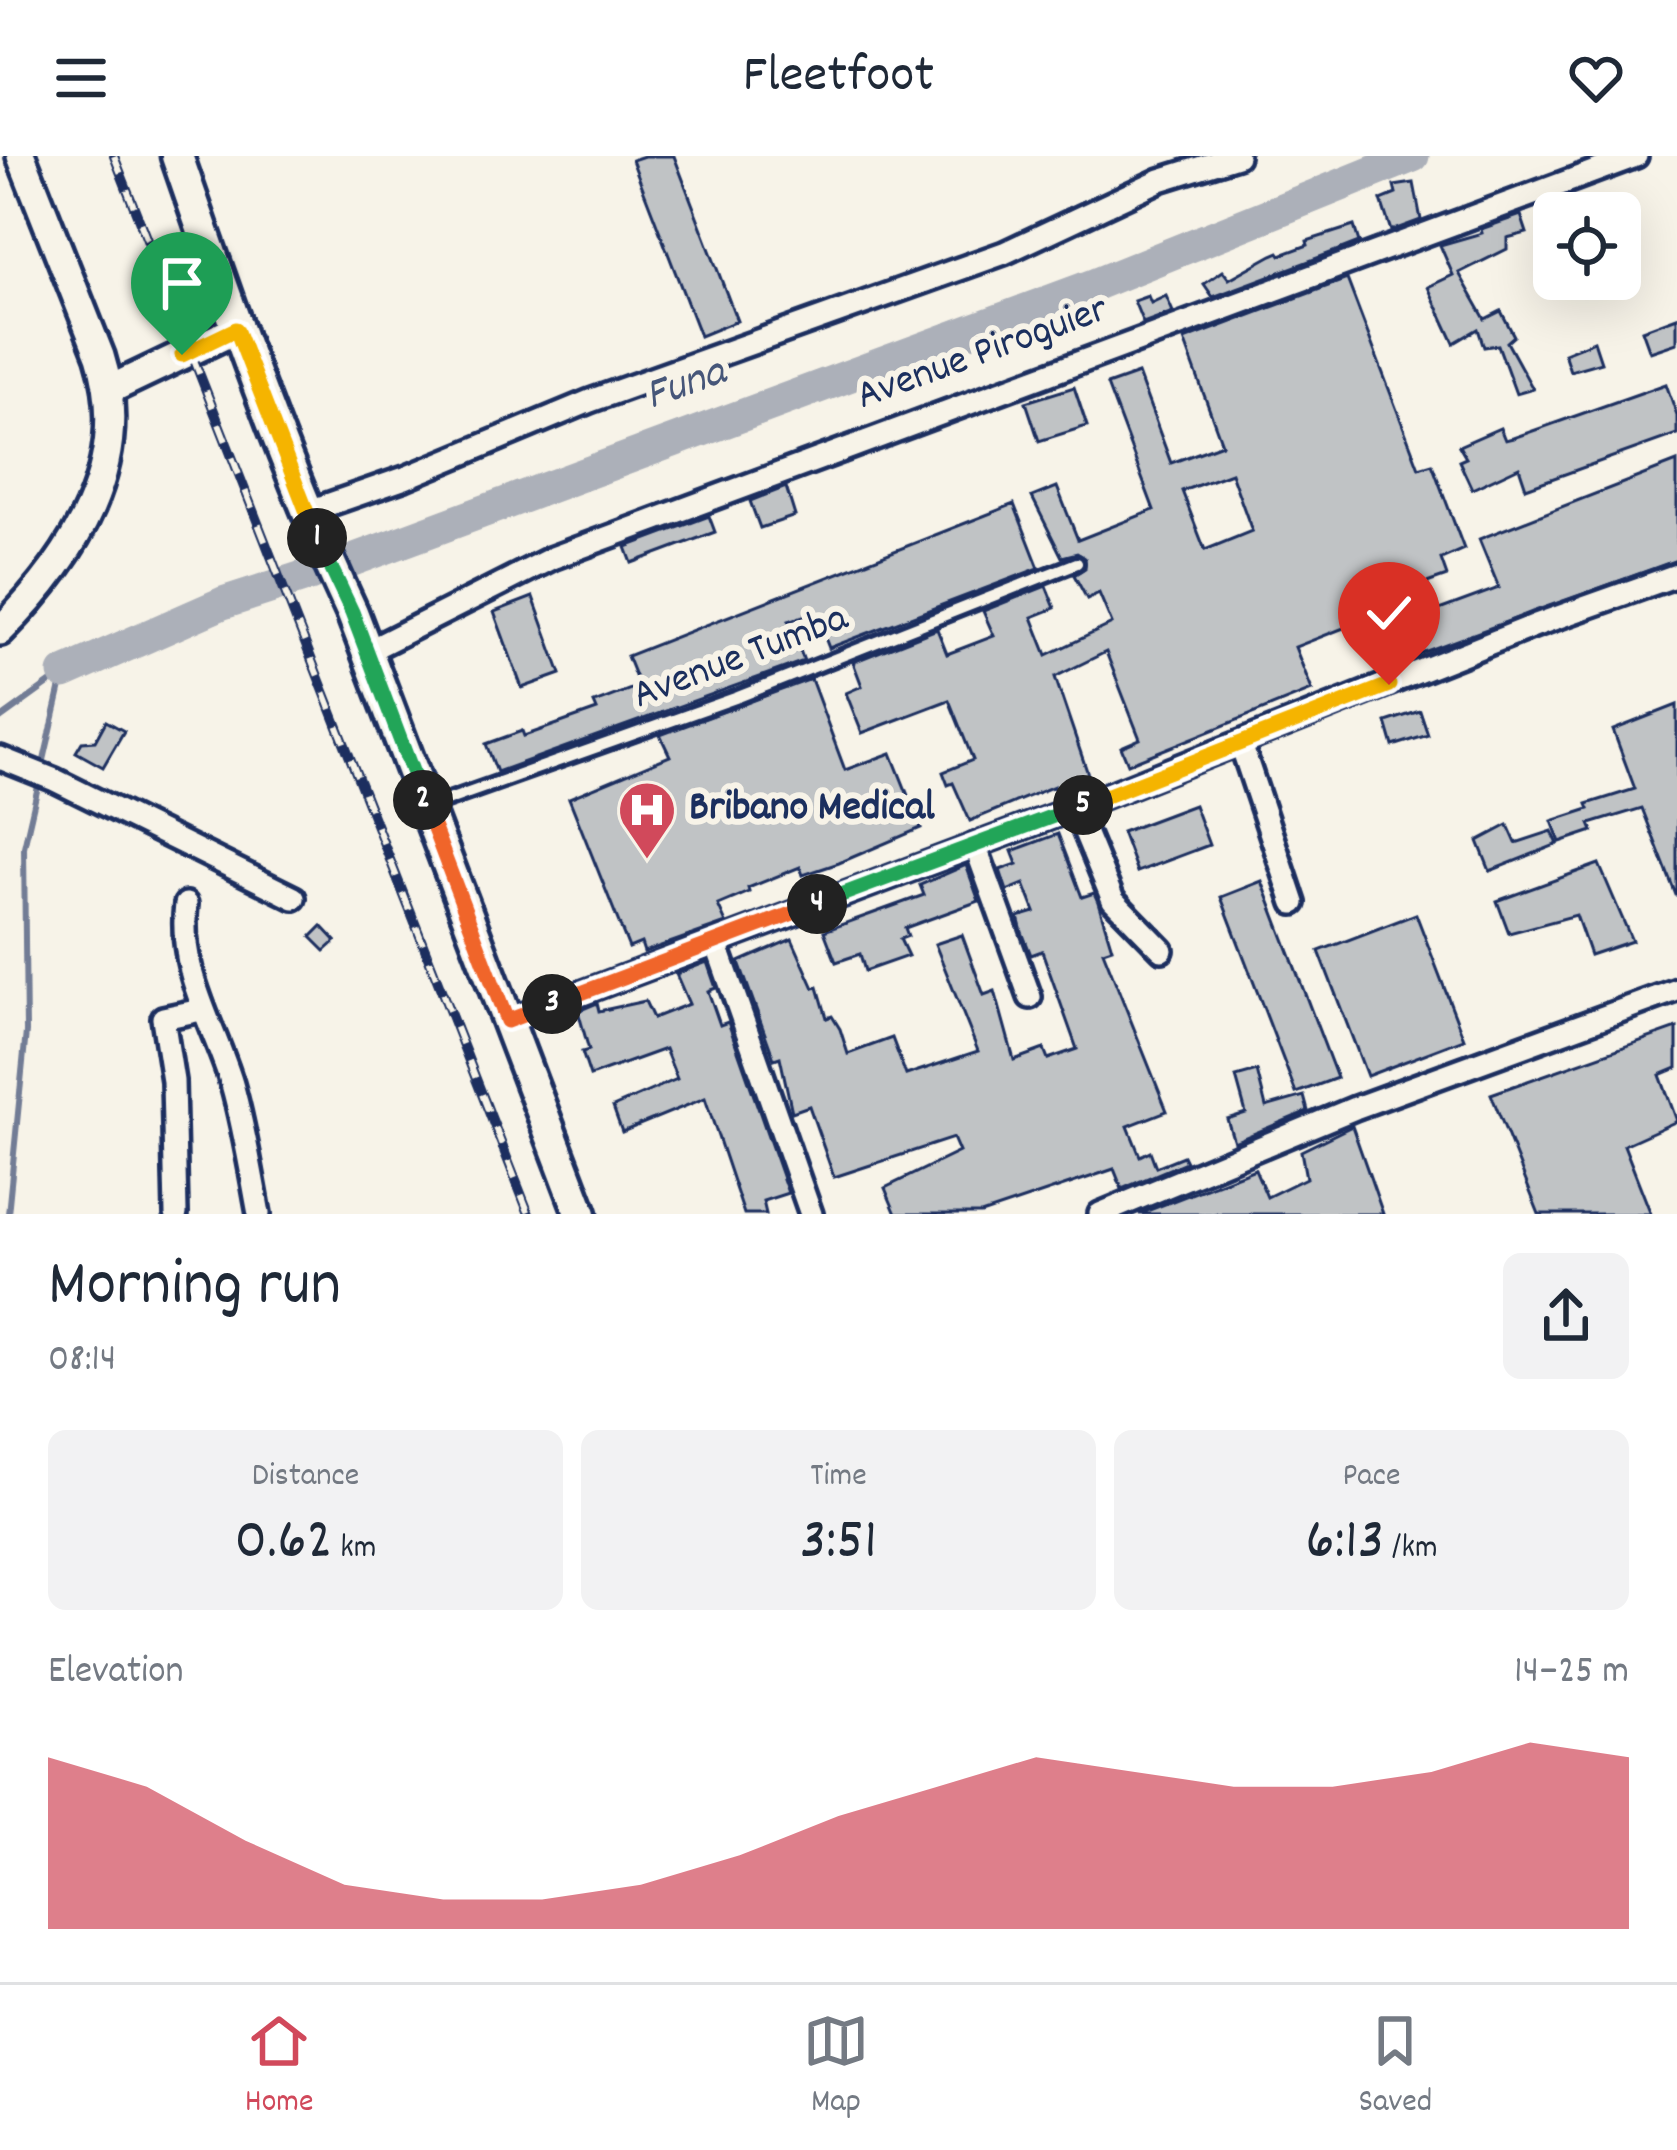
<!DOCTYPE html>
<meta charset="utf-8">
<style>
body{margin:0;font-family:Dekko,sans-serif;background:#f2f2f3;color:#1f2937;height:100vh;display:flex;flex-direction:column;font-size:45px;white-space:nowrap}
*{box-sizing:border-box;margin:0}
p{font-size:39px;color:#747a83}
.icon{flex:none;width:66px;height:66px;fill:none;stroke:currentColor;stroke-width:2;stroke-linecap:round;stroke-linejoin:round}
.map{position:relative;height:1058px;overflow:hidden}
.sheet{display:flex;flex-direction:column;background:#fff;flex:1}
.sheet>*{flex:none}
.tools{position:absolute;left:1533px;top:36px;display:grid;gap:24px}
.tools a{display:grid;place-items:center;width:108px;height:108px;border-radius:18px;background:#fff;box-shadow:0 12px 48px #0002;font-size:60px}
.pin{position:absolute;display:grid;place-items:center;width:102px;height:102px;color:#fff;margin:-123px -51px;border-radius:50% 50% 50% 0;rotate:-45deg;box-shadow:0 0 12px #0007}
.pin .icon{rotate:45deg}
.km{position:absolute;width:60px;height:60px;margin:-30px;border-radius:50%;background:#222;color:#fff;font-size:33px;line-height:60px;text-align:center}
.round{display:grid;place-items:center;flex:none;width:126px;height:126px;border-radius:18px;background:#f2f2f3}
.overview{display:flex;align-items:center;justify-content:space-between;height:204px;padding:0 48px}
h1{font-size:66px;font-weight:600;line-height:90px}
.figures{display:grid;grid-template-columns:repeat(3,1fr);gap:18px;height:204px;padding:12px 48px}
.figures div{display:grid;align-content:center;border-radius:18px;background:#f2f2f3;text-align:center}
.figures b{font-size:60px;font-weight:600}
.figures small{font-size:33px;font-weight:400}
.figures p{font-size:33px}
.chart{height:336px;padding:24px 48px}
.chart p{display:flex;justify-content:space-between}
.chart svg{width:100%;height:216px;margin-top:12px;fill:#d1495b;opacity:.7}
header{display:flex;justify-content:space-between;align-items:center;height:156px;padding:0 48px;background:#fff;font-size:54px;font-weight:600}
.menu{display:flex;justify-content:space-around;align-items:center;height:168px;border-top:3px solid #e0e1e3;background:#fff;font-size:33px;color:#747a83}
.menu a{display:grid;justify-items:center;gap:6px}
.menu .on{color:#d1495b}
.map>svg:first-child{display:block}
</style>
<header><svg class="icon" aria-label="menu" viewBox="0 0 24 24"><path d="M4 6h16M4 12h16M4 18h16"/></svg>Fleetfoot<svg class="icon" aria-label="heart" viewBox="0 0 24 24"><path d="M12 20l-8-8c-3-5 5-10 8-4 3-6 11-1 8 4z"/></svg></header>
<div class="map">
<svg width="1677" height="1058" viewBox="0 0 1677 1058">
<rect width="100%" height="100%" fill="#f7f3e8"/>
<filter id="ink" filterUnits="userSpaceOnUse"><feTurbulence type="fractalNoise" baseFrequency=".00833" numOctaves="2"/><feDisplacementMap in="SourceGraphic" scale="24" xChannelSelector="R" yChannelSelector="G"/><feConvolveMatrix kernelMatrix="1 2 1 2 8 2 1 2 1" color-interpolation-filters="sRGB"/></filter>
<g filter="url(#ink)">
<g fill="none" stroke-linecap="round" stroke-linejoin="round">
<g stroke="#727c95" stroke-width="6">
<polyline points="0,563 61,519"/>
<polyline points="42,613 64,517"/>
<polyline points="8,1058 26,876 24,691 39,626"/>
</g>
<polyline stroke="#acb0b9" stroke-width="33" points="64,517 223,447 331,412 1091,130 1413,0"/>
</g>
<g fill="#c0c3c5" stroke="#1b2f5e" stroke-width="3" fill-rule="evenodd">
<polygon points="644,0 674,0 737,165 700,180 632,4"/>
<polygon points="1414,27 1421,64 1391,75 1381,44 1396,38 1394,30"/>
<polygon points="1521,59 1527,77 1507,82 1507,93 1459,117 1485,163 1501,155 1514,180 1507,186 1533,233 1516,238 1498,189 1484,191 1478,173 1454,187 1428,131 1453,119 1440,89 1482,77 1481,73"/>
<polygon points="1354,70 1359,86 1336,95 1213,141 1204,128 1223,115 1229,123 1272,99 1279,96 1281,99 1308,89 1307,85"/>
<path d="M1347,123L1419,312L1432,308L1464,393L1441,403L1447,420L1427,427L1439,454L1499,432L1479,383L1677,306V404L1377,513L1359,466L1295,491L1312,534L1128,608L1121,591L1140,583L1106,496L1055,521L1090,624L1056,637L1054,630L970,665L953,627L948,629L943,616L973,604L949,544L862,577L846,537L862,530L853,506L937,473L947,498L994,480L983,455L1046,430L1055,452L1032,461L1047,499L1112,468L1099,437L1087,443L1074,419L1085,412V402L1077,397L1062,401L1032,341L1057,331L1078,384L1154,354L1107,229L1138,218L1171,307L1222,288L1184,184ZM1231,317L1252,375L1205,394L1182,335Z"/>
<polygon points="1148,140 1151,147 1166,140 1173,156 1143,167 1134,145"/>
<polygon points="1677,161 1677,187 1650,196 1642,174"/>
<polygon points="1594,185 1601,206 1570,215 1564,197"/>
<polygon points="1666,228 1677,259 1677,278 1526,332 1519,311 1472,333 1459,305 1466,302 1459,290 1500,272 1505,284 1513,282"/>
<polygon points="1074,231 1087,270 1039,285 1026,246"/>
<polygon points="786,331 795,360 760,372 750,345"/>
<polygon points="1014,348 1039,412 829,492 815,456 789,465 804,505 497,616 486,588 522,575 524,580 597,554 594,547 639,530 627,500"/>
<polygon points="709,360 715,376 632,407 626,391"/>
<polygon points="533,441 561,518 522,532 494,456"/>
<polygon points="811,523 845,614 891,597 921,672 839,707 803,719 800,711 748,732 749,736 718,749 726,767 644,796 641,787 629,792 569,642 670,600 660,579"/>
<polygon points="1677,549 1677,739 1676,739 1642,652 1590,668 1593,675 1560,686 1552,665 1589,653 1587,648 1635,633 1613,574"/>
<polygon points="1420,555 1428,579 1393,590 1386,566"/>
<polygon points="106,565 124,575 103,611 76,596 82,586 95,585"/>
<polygon points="1194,649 1209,689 1137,716 1122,676"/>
<polygon points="1508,669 1516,687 1552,675 1558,688 1490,715 1478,685"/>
<polygon points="1058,678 1082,741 1094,737 1098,746 1112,792 1103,795 1167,955 1128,970 1140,1000 1150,995 1156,1011 1183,1000 1186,1006 1122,1033 1114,1013 981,1058 896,1058 885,1032 959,996 953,982 834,1021 809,950 792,956 780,901 774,903 739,806 792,783 814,832 818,831 827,862 832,860 840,873 848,898 892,882 906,919 978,895 935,788 962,779 984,839 995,835 1014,904 1044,893 1048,903 1077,893 1042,795 1031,799 1022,776 1018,761 1035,756 1024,728 1007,735 1000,714 1017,708 1012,695"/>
<polygon points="1599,708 1632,785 1590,799 1576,759 1509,777 1497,745"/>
<polygon points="966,709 979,745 905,772 908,780 900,783 908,800 865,815 860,798 836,806 824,775 924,739 920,729"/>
<polygon points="1262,725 1337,922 1296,937 1221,741"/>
<polygon points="1416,758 1464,883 1367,920 1319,795"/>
<polygon points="322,770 336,785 325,795 311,781"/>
<polygon points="707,806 716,832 708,835 720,869 728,866 788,1037 763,1045 766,1058 744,1058 705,942 622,976 613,951 677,923 665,893 590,920 582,896 589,894 578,855 597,847 599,855 645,845 653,862 689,848 676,818"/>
<polygon points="1677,872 1677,912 1660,919 1677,965 1624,989 1651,1058 1539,1058 1491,938"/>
<polygon points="1257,915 1266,951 1304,940 1308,955 1234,986 1227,963 1246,957 1236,921"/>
<polygon points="1352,970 1383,1058 1139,1058 1255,1013 1267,1041 1306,1022 1301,995"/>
</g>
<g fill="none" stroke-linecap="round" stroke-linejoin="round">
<defs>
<polyline id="service" points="429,651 738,541 1077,407"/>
<g id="minor">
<polyline points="307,356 405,322 590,245 1004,97 1160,24 1237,0"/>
<polyline points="366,496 552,402 1636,0"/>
<polyline points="1241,588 1294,747"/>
<polyline points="0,602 55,624 294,742"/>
<polyline points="1075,652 1113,744 1162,794"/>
<polyline points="975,689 1030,841"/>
<path d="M186,748C178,816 213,866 232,928C244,970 251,1015 259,1058"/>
<polyline points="716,787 811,1058"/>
<polyline points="507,865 1075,652 1536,469 1677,419"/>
<polyline points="176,1058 173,925 163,862 201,854"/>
<polyline points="1100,1058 1355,952 1677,834"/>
</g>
<g id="secondary">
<polyline points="111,233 237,173"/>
<path d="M0,475C74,401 134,308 100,200L21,0"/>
</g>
<path id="primary" d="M177,0C230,154 283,308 352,456L581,1058"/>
</defs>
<use href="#service" stroke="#1b2f5e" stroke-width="20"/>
<use href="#minor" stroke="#1b2f5e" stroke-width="30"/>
<use href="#secondary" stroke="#1b2f5e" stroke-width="36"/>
<use href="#primary" stroke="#1b2f5e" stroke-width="39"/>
<use href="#service" stroke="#f7f3e8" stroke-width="10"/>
<use href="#minor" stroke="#f7f3e8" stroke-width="21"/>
<use href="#secondary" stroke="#f7f3e8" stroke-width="27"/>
<use href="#primary" stroke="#f7f3e8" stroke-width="30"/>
<defs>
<polyline id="rail" points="114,0 529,1058"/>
</defs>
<use href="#rail" stroke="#1b2f5e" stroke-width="10"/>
<use href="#rail" stroke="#f7f3e8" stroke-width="6" stroke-dasharray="18" stroke-linecap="butt"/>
</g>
</g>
<g fill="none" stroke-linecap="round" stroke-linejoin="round" filter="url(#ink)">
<defs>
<polyline id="split-1" points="182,199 236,173 317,382"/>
<polyline id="split-2" points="317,382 352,456 423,644"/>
<polyline id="split-3" points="423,644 507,865 552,848"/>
<polyline id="split-4" points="552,848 817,748"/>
<polyline id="split-5" points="817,748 1083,649"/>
<polyline id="split-6" points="1083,649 1389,529"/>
</defs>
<use href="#split-1" stroke="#fff" stroke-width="24"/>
<use href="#split-2" stroke="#fff" stroke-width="24"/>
<use href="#split-3" stroke="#fff" stroke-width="24"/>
<use href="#split-4" stroke="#fff" stroke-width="24"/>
<use href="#split-5" stroke="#fff" stroke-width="24"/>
<use href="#split-6" stroke="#fff" stroke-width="24"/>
<use href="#split-1" stroke="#f5b400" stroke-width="15"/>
<use href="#split-2" stroke="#22a559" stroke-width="15"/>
<use href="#split-3" stroke="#f0652b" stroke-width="15"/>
<use href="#split-4" stroke="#f0652b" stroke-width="15"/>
<use href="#split-5" stroke="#22a559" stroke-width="15"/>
<use href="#split-6" stroke="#f5b400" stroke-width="15"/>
</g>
<defs>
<symbol id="hospital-pin" viewBox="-11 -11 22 30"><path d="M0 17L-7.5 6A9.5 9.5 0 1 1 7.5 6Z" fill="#d1495b" stroke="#f7f3e8"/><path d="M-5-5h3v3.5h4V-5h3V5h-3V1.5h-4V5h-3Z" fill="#fff"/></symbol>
</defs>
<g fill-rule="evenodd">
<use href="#hospital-pin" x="614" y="621" width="66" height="90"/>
</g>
<g text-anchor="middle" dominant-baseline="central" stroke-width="12" stroke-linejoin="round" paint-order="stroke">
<g font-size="42" fill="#1b2f5e" stroke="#f7f3e8">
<text transform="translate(983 199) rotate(-20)">Avenue Piroguier</text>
<text transform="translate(741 503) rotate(-21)">Avenue Tumba</text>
</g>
<g font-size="42" font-weight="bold" fill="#1b2f5e" stroke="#f7f3e8" text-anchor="start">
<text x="689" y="654">Bribano Medical</text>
</g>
<g font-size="45" font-style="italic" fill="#465679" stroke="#f7f3e8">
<text transform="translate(686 230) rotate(-20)">Funa</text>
</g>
</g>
</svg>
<div class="tools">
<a><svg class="icon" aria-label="locate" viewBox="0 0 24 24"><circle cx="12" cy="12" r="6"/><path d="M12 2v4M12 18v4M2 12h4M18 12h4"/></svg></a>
</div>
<div class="pin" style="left:182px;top:199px;background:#1e9e55"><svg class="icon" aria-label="arrive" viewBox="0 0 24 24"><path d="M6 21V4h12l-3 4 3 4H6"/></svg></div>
<div class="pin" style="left:1389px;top:529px;background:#d93025"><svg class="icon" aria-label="check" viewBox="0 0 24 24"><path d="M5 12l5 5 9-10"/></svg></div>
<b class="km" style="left:317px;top:382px">1</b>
<b class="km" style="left:423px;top:644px">2</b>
<b class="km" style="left:552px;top:848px">3</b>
<b class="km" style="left:817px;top:748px">4</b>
<b class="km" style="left:1083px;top:649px">5</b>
</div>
<section class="sheet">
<div class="overview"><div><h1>Morning run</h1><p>08:14</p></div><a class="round"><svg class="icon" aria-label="share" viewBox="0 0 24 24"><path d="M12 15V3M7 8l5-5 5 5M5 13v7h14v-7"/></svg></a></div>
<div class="figures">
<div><p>Distance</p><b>0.62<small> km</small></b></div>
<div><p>Time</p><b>3:51</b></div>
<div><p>Pace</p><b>6:13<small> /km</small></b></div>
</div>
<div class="chart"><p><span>Elevation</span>14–25 m</p>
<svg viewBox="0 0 160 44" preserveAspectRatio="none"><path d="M0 44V9L10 15L20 26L30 35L40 38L50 38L60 35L70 29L80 21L90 15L100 9L110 12L120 15L130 15L140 12L150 6L160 9V44z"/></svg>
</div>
</section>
<nav class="menu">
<a class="on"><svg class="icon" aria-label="home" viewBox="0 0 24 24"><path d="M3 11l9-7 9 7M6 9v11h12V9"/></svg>Home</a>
<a><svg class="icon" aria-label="map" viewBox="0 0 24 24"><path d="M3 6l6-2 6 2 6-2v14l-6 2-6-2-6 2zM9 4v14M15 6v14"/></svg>Map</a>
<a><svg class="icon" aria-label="saved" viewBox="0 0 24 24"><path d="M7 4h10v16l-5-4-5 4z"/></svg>Saved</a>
</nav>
